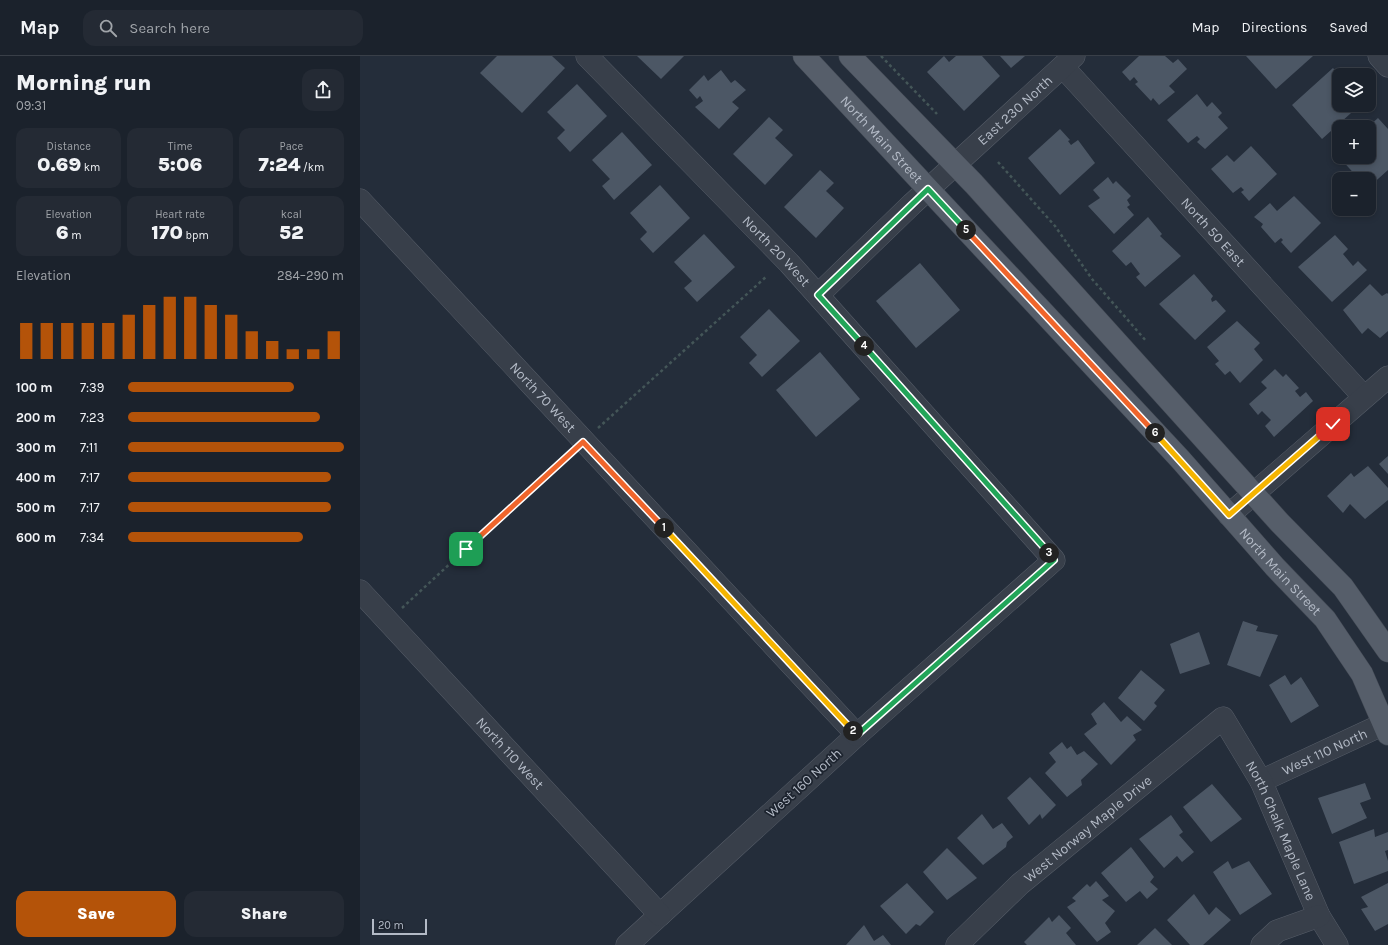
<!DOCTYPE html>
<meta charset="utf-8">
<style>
body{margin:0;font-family:Karla,sans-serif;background:#242a34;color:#f1f3f6;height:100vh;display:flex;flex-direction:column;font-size:15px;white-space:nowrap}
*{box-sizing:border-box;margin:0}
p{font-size:13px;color:#a0a4a9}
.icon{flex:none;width:22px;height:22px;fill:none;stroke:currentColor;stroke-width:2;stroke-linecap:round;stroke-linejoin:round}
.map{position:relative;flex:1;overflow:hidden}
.details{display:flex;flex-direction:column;background:#1b222c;width:360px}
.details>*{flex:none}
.controls{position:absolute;left:972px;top:12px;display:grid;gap:8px}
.controls a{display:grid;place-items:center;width:44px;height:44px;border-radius:8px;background:#1b222c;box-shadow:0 2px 6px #0003,0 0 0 1px #393f48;font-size:20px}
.scale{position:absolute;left:12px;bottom:10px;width:55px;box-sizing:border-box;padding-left:4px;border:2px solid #b3bac6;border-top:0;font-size:11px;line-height:14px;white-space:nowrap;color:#b3bac6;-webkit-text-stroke:3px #1d242f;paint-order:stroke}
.pin{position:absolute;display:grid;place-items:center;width:34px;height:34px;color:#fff;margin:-17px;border-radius:8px;box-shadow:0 2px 6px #0006}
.km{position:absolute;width:20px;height:20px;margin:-10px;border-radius:50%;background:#222;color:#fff;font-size:11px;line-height:20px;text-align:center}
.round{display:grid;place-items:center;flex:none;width:42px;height:42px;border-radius:12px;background:#242a34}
.summary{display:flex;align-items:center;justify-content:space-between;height:68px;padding:0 16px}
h1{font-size:22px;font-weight:800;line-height:30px}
.figures{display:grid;grid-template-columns:repeat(3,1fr);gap:6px;height:68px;padding:4px 16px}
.figures div{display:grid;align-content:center;border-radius:10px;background:#242a34;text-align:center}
.figures b{font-size:20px;font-weight:800}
.figures small{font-size:11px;font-weight:400}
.figures p{font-size:11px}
.chart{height:112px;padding:8px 16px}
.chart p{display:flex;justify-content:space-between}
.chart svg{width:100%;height:72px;margin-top:4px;stroke:#b45309;stroke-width:6}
.primary-button{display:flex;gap:8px;margin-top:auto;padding:8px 16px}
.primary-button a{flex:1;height:46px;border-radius:12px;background:#b45309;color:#fff;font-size:16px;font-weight:800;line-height:46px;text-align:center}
.primary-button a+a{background:#242a34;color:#f1f3f6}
ul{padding:0 16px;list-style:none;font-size:13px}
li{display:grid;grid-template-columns:64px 48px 1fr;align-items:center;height:30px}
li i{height:10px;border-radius:5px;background:#b45309}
header{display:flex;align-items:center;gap:24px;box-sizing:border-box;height:56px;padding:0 20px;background:#1b222c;border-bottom:1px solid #393f48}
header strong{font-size:19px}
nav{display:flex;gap:22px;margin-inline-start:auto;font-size:14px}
.search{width:280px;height:36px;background:#242a34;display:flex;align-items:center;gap:10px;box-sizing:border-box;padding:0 14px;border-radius:12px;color:#a0a4a9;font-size:15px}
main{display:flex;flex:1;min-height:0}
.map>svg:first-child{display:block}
</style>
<header>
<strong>Map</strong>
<div class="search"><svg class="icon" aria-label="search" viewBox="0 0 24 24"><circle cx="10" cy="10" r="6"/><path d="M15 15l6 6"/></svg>Search here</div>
<nav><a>Map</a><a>Directions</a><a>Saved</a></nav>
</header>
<main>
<section class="details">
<div class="summary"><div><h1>Morning run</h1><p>09:31</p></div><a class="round"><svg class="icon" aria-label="share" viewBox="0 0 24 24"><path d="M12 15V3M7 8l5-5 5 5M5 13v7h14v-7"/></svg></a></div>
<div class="figures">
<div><p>Distance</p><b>0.69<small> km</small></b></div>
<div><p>Time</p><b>5:06</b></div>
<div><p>Pace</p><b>7:24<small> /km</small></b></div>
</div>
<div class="figures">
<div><p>Elevation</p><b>6<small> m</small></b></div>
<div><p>Heart rate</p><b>170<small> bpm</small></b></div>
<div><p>kcal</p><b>52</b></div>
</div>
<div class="chart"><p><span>Elevation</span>284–290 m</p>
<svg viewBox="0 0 160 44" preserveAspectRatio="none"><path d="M5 44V22M15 44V22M25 44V22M35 44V22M45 44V22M55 44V17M65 44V11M75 44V6M85 44V6M95 44V11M105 44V17M115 44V27M125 44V33M135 44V38M145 44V38M155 44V27"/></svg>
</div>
<ul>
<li><b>100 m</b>7:39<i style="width:77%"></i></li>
<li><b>200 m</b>7:23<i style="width:89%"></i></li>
<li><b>300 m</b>7:11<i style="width:100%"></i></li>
<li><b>400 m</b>7:17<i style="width:94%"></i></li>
<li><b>500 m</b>7:17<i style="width:94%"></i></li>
<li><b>600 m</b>7:34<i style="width:81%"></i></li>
</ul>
<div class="primary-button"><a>Save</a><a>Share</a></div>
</section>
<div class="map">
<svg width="1028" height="889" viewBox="0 0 1028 889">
<rect width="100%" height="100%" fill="#242d3a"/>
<g fill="#4c5765">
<polygon points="137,0 192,0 205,12 162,57 120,17"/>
<polygon points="277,0 324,0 301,23"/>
<polygon points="584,0 589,6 596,0 622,0 640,20 604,55 567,16"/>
<polygon points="640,0 665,0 651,12"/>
<polygon points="779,0 805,0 813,7 818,3 827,13 809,30 815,36 799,49 793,42 791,45 775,28 778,26 774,21 770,25 762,16"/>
<polygon points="886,0 953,0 916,33"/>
<polygon points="973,12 979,19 979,49 1000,49 962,83 932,49"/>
<polygon points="361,14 371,27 375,24 386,34 372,46 379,52 359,73 335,51 343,45 340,40 337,43 329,34 344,19 348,25"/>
<polygon points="217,28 247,60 210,96 197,82 205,74 187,56"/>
<polygon points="837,38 847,51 852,46 862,57 858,61 868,72 845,93 837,86 840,83 837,80 828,87 807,64"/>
<polygon points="409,61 423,74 415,82 433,99 405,129 373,98"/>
<polygon points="1018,62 1028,73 1028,114 1009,131 1009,123 999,123 979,101 1009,101 1009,71 1008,71"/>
<polygon points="700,73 710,84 708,85 711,89 718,84 735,107 700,139 668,102"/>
<polygon points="262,76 292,109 254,144 242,130 250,123 232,104"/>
<polygon points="891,90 917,118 889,145 881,136 884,134 881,131 873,137 851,113 867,99 874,106"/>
<polygon points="460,114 474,127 466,135 484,152 456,182 424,151"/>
<polygon points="748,121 753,128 756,125 771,140 767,144 770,149 767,151 774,159 754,178 728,150 740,142 733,134"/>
<polygon points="300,129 330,162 293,197 280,183 287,176 270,157"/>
<polygon points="934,140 961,167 931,197 921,186 923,184 921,182 915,187 901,171 903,168 894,161 910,147 917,155"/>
<polygon points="788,161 802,178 800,180 821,200 785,231 776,221 780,218 771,206 766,210 752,195"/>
<polygon points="344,178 375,211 337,246 324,232 332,225 314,206"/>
<polygon points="975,179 988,193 983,198 993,210 998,205 1007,214 972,246 938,211"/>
<polygon points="560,207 600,254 556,292 516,245"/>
<polygon points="834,218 853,240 851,243 852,246 856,244 866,255 835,284 799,248"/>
<polygon points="1010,228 1022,240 1027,237 1028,238 1028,275 1020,282 1008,272 1002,278 983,254"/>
<polygon points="409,253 440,285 402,321 389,307 397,299 380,281"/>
<polygon points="877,265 900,287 894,293 903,304 880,327 870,315 865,319 855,308 859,305 847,291"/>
<polygon points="460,296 500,343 456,381 416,334"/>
<polygon points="915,313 923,321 926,318 939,332 935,335 940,341 946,336 953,345 914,381 905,370 911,364 902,355 898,359 889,348 907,332 901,326"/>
<polygon points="1028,400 1028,418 1019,408"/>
<polygon points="1008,410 1028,432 1028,444 1005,463 990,448 983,457 967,440 991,417 994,421"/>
<polygon points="883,565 898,570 896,575 918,579 900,621 867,609"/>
<polygon points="839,576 850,608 820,618 810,588"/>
<polygon points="781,614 805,634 794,647 797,650 784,665 758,642"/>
<polygon points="925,619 931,629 941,621 959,650 931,667 909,629"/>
<polygon points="744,646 761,666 767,660 782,674 773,679 776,684 751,709 724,678 737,668 731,658"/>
<polygon points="702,686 707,693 711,690 717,699 724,695 738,708 721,724 722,729 707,741 685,717 696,706 689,697"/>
<polygon points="670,721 696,749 682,763 680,758 669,769 647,742"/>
<polygon points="1005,727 1011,743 1000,747 1007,762 972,778 958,742"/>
<polygon points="852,728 882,763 851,786 823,751"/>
<polygon points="622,758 633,773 642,767 653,781 647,786 646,791 623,809 597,782"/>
<polygon points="811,759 823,776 819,779 834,796 822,806 817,800 804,812 779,783"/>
<polygon points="1014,773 1015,781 1028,776 1028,794 1025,795 1028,805 1028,815 994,828 979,786"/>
<polygon points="771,791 794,821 790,826 798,833 787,843 780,835 766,846 741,817"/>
<polygon points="587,792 617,822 587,844 563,816"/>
<polygon points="868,805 872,813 889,805 912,838 880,859 853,816"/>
<polygon points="736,825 749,840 742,844 755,855 745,867 751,876 737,886 707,851 716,845 712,842 727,828 730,831"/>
<polygon points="547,827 574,856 560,870 556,868 546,878 520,850"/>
<polygon points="1028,827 1028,868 1015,875 1001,853 1008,851 1001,841"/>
<polygon points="834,838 849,859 856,851 871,864 843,889 830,889 807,864"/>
<polygon points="699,859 711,872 706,877 716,889 667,889 664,886 689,861 692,866"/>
<polygon points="504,869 514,885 523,879 531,889 486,889"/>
<polygon points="795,872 812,889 777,889"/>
</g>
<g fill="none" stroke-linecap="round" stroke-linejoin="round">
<defs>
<g id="minor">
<path id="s1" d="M227,0L429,207L694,504L497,679L267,889"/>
<polyline points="1019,0 1028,10"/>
<path id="s2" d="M703,11L1004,341"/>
<path id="s3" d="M0,144L497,679"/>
<path id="s4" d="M458,239L552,148L714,0"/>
<polyline points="869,459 1028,321"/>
<path id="s5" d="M0,535L300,859"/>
<path id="s6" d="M901,725L1028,666"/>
<path id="s7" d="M597,889L660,828L863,662L901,725L959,860L977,889"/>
<polyline points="902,889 917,875 959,860"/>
</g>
<g id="major">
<path id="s8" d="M444,0L820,403L915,511L965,563L1002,618L1028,678"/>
<polyline points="490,0 614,128 920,467 983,531 1028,595"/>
</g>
</defs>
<use href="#minor" stroke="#565d68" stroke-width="23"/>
<use href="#major" stroke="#414853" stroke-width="23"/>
<g stroke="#445658" stroke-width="2.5" stroke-dasharray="3 3" stroke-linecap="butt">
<polyline points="521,0 577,58"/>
<polyline points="638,106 695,170 732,223 787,286"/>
<polyline points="238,372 407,220"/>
<polyline points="42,552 209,398"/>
</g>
<use href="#minor" stroke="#383f4a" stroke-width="22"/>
<use href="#major" stroke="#565e6a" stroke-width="22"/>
</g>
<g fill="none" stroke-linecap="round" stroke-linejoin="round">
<defs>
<polyline id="split-1" points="106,493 223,386 304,472"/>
<polyline id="split-2" points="304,472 493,675"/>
<polyline id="split-3" points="493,675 497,679 694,504 689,497"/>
<polyline id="split-4" points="504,290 689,497"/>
<polyline id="split-5" points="504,290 458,239 568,133 606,174"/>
<polyline id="split-6" points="606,174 795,377"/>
<polyline id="split-7" points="795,377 869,459 973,368"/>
</defs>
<use href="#split-1" stroke="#fff" stroke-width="8"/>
<use href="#split-2" stroke="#fff" stroke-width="8"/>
<use href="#split-3" stroke="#fff" stroke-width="8"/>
<use href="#split-4" stroke="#fff" stroke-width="8"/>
<use href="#split-5" stroke="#fff" stroke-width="8"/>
<use href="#split-6" stroke="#fff" stroke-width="8"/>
<use href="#split-7" stroke="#fff" stroke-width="8"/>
<use href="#split-1" stroke="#f0652b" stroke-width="5"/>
<use href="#split-2" stroke="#f5b400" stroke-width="5"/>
<use href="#split-3" stroke="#22a559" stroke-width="5"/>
<use href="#split-4" stroke="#22a559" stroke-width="5"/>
<use href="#split-5" stroke="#22a559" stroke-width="5"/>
<use href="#split-6" stroke="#f0652b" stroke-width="5"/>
<use href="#split-7" stroke="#f5b400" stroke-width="5"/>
</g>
<g text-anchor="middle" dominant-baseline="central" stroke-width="3.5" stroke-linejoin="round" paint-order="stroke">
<g font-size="14" fill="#b3bac6" stroke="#1d242f">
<text stroke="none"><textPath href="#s4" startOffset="270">East 230 North</textPath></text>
<text stroke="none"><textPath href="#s8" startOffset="114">North Main Street</textPath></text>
<text stroke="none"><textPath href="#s2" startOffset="223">North 50 East</textPath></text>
<text stroke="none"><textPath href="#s1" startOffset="272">North 20 West</textPath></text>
<text stroke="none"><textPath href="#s3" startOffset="269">North 70 West</textPath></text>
<text stroke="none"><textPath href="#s8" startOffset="702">North Main Street</textPath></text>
<text stroke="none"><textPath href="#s6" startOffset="70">West 110 North</textPath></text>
<text stroke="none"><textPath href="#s5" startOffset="221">North 110 West</textPath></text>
<text transform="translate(444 727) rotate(-42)">West 160 North</text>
<text stroke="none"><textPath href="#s7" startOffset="175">West Norway Maple Drive</textPath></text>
<text stroke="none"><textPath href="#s7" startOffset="477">North Chalk Maple Lane</textPath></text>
</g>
</g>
</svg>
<div class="controls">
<a><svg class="icon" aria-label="layers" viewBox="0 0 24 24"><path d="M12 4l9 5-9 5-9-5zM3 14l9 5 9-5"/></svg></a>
<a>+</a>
<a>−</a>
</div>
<div class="scale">20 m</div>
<div class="pin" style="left:106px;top:493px;background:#1e9e55"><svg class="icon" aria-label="arrive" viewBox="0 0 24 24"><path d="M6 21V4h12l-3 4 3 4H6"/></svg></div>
<div class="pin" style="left:973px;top:368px;background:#d93025"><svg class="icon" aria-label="check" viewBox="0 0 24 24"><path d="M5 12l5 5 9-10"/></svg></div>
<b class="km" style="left:304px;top:472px">1</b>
<b class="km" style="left:493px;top:675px">2</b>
<b class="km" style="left:689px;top:497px">3</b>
<b class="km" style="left:504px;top:290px">4</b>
<b class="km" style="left:606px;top:174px">5</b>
<b class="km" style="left:795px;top:377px">6</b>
</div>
</main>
